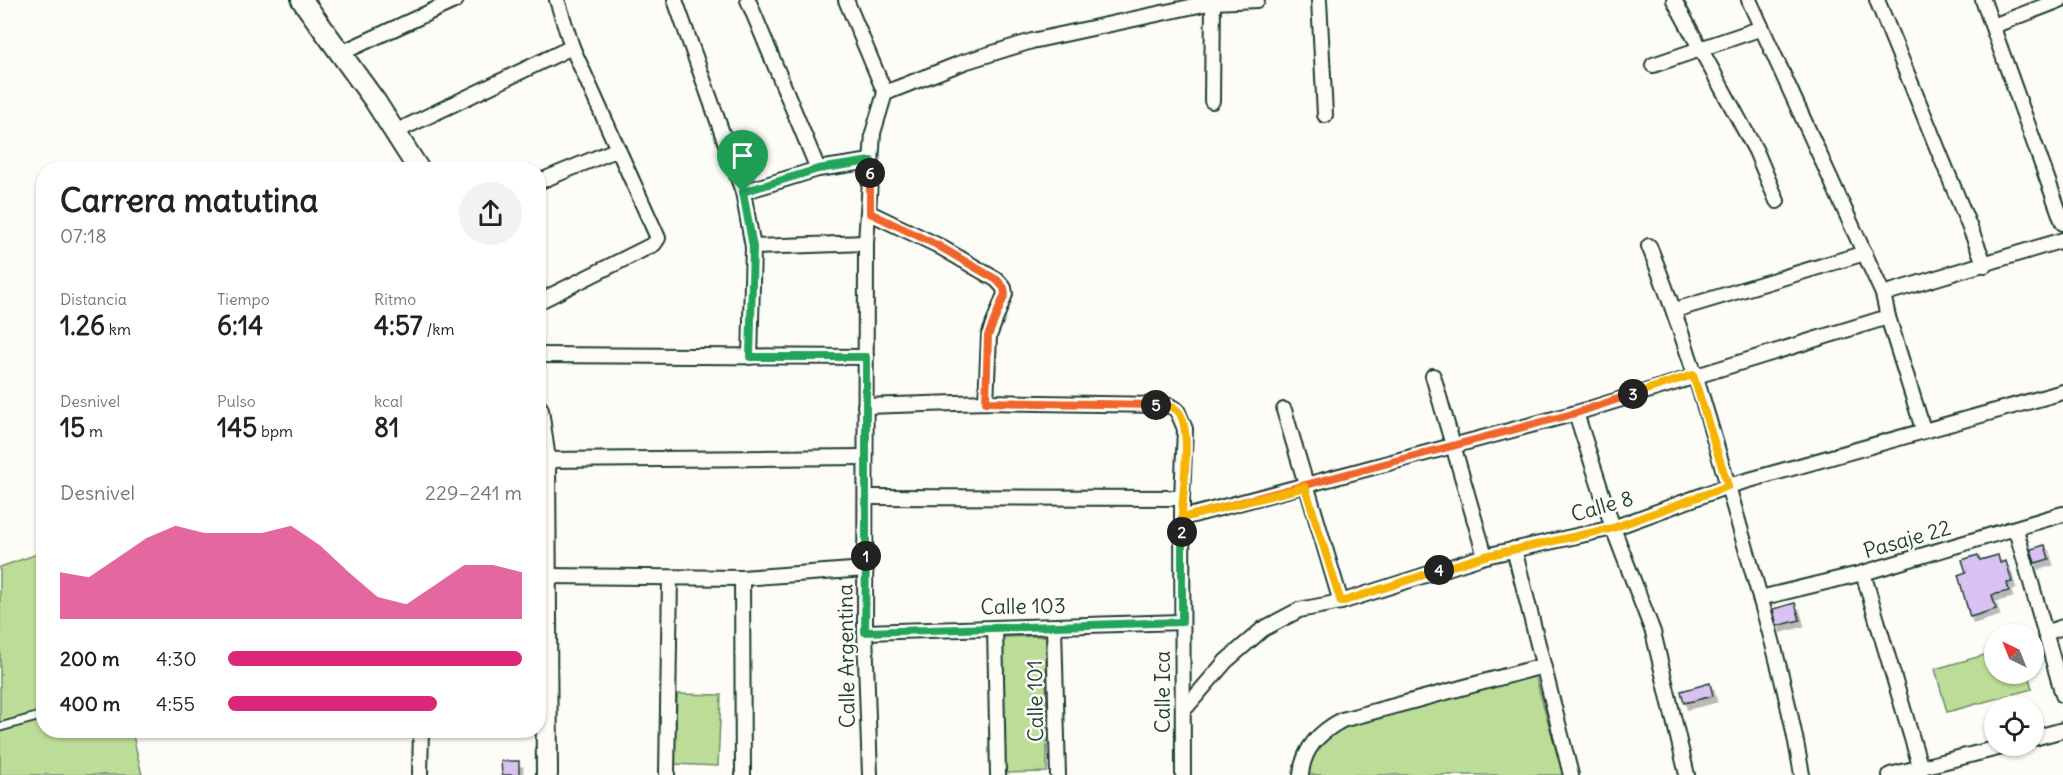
<!DOCTYPE html>
<html lang="es">
<meta charset="utf-8">
<style>
body{margin:0;font-family:Delius,sans-serif;background:#f2f2f2;color:#222;height:100vh;display:flex;flex-direction:column;font-size:22px;white-space:nowrap}
*{box-sizing:border-box;margin:0}
p{font-size:20px;color:#767676}
.icon{flex:none;width:33px;height:33px;fill:none;stroke:currentColor;stroke-width:2;stroke-linecap:round;stroke-linejoin:round}
.map{position:relative;flex:1;overflow:hidden}
.panel{position:absolute;left:36px;top:162px;width:510px;height:576px;display:flex;flex-direction:column;background:#fff;border-radius:24px;box-shadow:0 2px 4px #0004}
.panel>*{flex:none}
.needle{width:39px;rotate:317deg}
.buttons{position:absolute;left:1984px;top:624px;display:grid;gap:12px}
.buttons a{display:grid;place-items:center;width:60px;height:60px;border-radius:50%;background:#fff;box-shadow:0 2px 4px #0004;font-size:30px}
.pin{position:absolute;display:grid;place-items:center;width:51px;height:51px;color:#fff;margin:-62px -26px;border-radius:50% 50% 50% 0;rotate:-45deg;box-shadow:0 0 6px #0007}
.pin .icon{rotate:45deg}
.km{position:absolute;width:30px;height:30px;margin:-15px;border-radius:50%;background:#222;color:#fff;font-size:16px;line-height:30px;text-align:center}
.round{display:grid;place-items:center;flex:none;width:63px;height:63px;border-radius:32px;background:#f2f2f2}
.overview{display:flex;align-items:center;justify-content:space-between;height:102px;padding:0 24px}
h1{font-size:33px;font-weight:800;line-height:45px}
.figures{display:grid;grid-template-columns:repeat(3,1fr);gap:9px;height:102px;padding:6px 24px}
.figures div{display:grid;align-content:center}
.figures b{font-size:26px;font-weight:800}
.figures small{font-size:16px;font-weight:400}
.figures p{font-size:16px}
.chart{height:168px;padding:12px 24px}
.chart p{display:flex;justify-content:space-between}
.chart svg{width:100%;height:108px;margin-top:6px;fill:#db2777;opacity:.7}
ul{padding:0 24px;list-style:none;font-size:20px}
li{display:grid;grid-template-columns:96px 72px 1fr;align-items:center;height:45px}
li i{height:15px;border-radius:8px;background:#db2777}
.map>svg:first-child{display:block}
</style>
<div class="map">
<svg width="2063" height="775" viewBox="0 0 2063 775">
<defs>
<filter id="shadow"><feDropShadow dx="3.5" dy="6" stdDeviation="0" flood-color="#0004"/></filter>
</defs>
<rect width="100%" height="100%" fill="#fdfcf7"/>
<filter id="ink" filterUnits="userSpaceOnUse"><feTurbulence type="fractalNoise" baseFrequency=".0167" numOctaves="2"/><feDisplacementMap in="SourceGraphic" scale="12" xChannelSelector="R" yChannelSelector="G"/><feConvolveMatrix kernelMatrix="1 2 1 2 8 2 1 2 1" color-interpolation-filters="sRGB"/></filter>
<g filter="url(#ink)">
<g fill="#bcdd97" stroke="#6e8d66" stroke-width="1.5">
<polygon points="43,552 44,730 132,731 142,775 0,775 0,567"/>
<polygon points="1046,636 1047,772 1002,773 1001,637"/>
<polygon points="1995,652 1995,674 2028,674 2032,689 1947,712 1935,669"/>
<path d="M1535,675L1563,775H1308C1309,761 1315,749 1325,739C1345,718 1498,685 1535,675Z"/>
<polygon points="677,694 721,695 718,766 674,764"/>
</g>
<g fill="#d9c2f2" stroke="#1f3d34" stroke-width="1.5" filter="url(#shadow)">
<polygon points="2045,545 2049,559 2035,563 2031,549"/>
<polygon points="1978,555 1980,560 1998,555 2000,563 2006,561 2012,582 2007,583 2009,591 1992,595 1996,609 1970,617 1958,575 1966,572 1962,560"/>
<polygon points="1795,603 1800,620 1777,626 1773,609"/>
<polygon points="1710,683 1713,696 1684,703 1681,691"/>
<polygon points="501,761 519,761 519,775 502,775"/>
</g>
<g fill="none" stroke-linecap="round" stroke-linejoin="round">
<defs>
<polyline id="lane" points="0,727 44,715"/>
<g id="street">
<polyline points="675,0 743,192 818,169 871,161"/>
<polyline points="748,0 818,169"/>
<polyline points="846,0 885,93 873,133 866,243 865,632 870,775"/>
<polyline points="1319,0 1325,115"/>
<polyline points="1674,0 1756,151 1777,201"/>
<polyline points="1749,0 1883,294 1888,317 1923,429"/>
<polyline points="1877,0 1985,265"/>
<polyline points="1983,0 2063,223"/>
<polyline points="1993,26 2060,0"/>
<polyline points="341,53 456,0"/>
<polyline points="1653,65 1762,28"/>
<polyline points="885,93 964,62 1032,41 1213,2 1257,0"/>
<polyline points="1212,101 1213,0"/>
<polyline points="395,132 572,47"/>
<polyline points="538,182 618,149"/>
<polyline points="743,192 753,247 750,357"/>
<polyline points="870,213 937,245 997,280 1004,288 1005,294 989,336 986,402"/>
<path d="M1649,246C1686,337 1713,433 1740,528C1764,610 1788,691 1802,775"/>
<polyline points="753,247 866,243"/>
<polyline points="1883,294 2063,240"/>
<polyline points="538,302 654,244 658,238 572,47 557,0"/>
<polyline points="1675,310 1865,253"/>
<polyline points="538,355 866,357"/>
<polyline points="1433,376 1485,556"/>
<polyline points="865,406 986,402 1158,405 1170,406 1177,410 1185,429 1182,498 1183,775"/>
<polyline points="1284,410 1341,602"/>
<polyline points="1576,413 1613,528 1653,632 1687,775"/>
<polyline points="545,460 865,457"/>
<polyline points="867,497 1182,498"/>
<polyline points="1182,518 1576,413 1888,317"/>
<polyline points="2016,530 2063,695"/>
<polyline points="1514,549 1571,775"/>
<polyline points="1863,573 1921,769"/>
<polyline points="547,576 742,578 866,569"/>
<polyline points="742,578 743,775"/>
<polyline points="1760,598 1863,573 2063,514"/>
<polyline points="1054,627 1058,775"/>
<polyline points="995,628 998,775"/>
<polyline points="865,632 1182,622"/>
<polyline points="2045,633 2063,627"/>
<polyline points="1183,711 1226,661 1263,629 1299,610 1341,602 1485,556 1613,528 1728,486 2063,392"/>
<polyline points="2034,738 2063,730"/>
<polyline points="420,775 421,730"/>
<polyline points="667,775 670,578"/>
<path d="M1301,775C1303,748 1320,732 1342,720L1543,666"/>
<polyline points="1890,775 2006,746"/>
</g>
<g id="secondary">
<polyline points="302,0 375,101 419,170"/>
<polyline points="538,410 545,460 547,775"/>
</g>
</defs>
<use href="#lane" stroke="#1f3d34" stroke-width="11"/>
<use href="#street" stroke="#1f3d34" stroke-width="18"/>
<use href="#secondary" stroke="#1f3d34" stroke-width="24"/>
<use href="#lane" stroke="#fdfcf7" stroke-width="7"/>
<use href="#street" stroke="#fdfcf7" stroke-width="14"/>
<use href="#secondary" stroke="#fdfcf7" stroke-width="20"/>
</g>
</g>
<g fill="none" stroke-linecap="round" stroke-linejoin="round" filter="url(#ink)">
<defs>
<polyline id="split-1" points="743,192 753,247 750,357 866,357 866,556"/>
<polyline id="split-2" points="866,556 865,632 1182,622 1182,532"/>
<polyline id="split-3" points="1182,532 1182,518 1576,413 1633,394"/>
<polyline id="split-4" points="1439,570 1485,556 1613,528 1728,486 1693,375 1633,394"/>
<path id="split-5" d="M1156,405C1164,405 1172,405 1178,411C1193,428 1182,494 1182,518L1305,487L1341,602L1439,570"/>
<polyline id="split-6" points="870,173 870,213 937,245 997,280 1004,288 1005,294 988,336 986,402 1156,405"/>
<polyline id="split-7" points="743,192 818,169 871,161 870,173"/>
</defs>
<use href="#split-1" stroke="#fff" stroke-width="12"/>
<use href="#split-2" stroke="#fff" stroke-width="12"/>
<use href="#split-3" stroke="#fff" stroke-width="12"/>
<use href="#split-4" stroke="#fff" stroke-width="12"/>
<use href="#split-5" stroke="#fff" stroke-width="12"/>
<use href="#split-6" stroke="#fff" stroke-width="12"/>
<use href="#split-7" stroke="#fff" stroke-width="12"/>
<use href="#split-1" stroke="#22a559" stroke-width="8"/>
<use href="#split-2" stroke="#22a559" stroke-width="8"/>
<use href="#split-3" stroke="#f0652b" stroke-width="8"/>
<use href="#split-4" stroke="#f5b400" stroke-width="8"/>
<use href="#split-5" stroke="#f5b400" stroke-width="8"/>
<use href="#split-6" stroke="#f0652b" stroke-width="8"/>
<use href="#split-7" stroke="#22a559" stroke-width="8"/>
</g>
<g text-anchor="middle" dominant-baseline="central" stroke-width="5" stroke-linejoin="round" paint-order="stroke">
<g font-size="21" fill="#1f3d34" stroke="#fdfcf7">
<text transform="translate(1602 506) rotate(-16)">Calle 8</text>
<text transform="translate(1907 539) rotate(-16)">Pasaje 22</text>
<text transform="translate(1023 606) rotate(-1)">Calle 103</text>
<text transform="translate(846 656) rotate(-91)">Calle Argentina</text>
<text transform="translate(1162 692) rotate(-90)">Calle Ica</text>
<text transform="translate(1035 701) rotate(-91)">Calle 101</text>
</g>
</g>
</svg>
<div class="buttons">
<a><svg class="needle" viewBox="-14 -14 28 28"><path d="M0-13l5 13h-10z" fill="#e53935"/><path d="M0 13l5-13h-10z" fill="#767676"/></svg></a>
<a><svg class="icon" aria-label="locate" viewBox="0 0 24 24"><circle cx="12" cy="12" r="6"/><path d="M12 2v4M12 18v4M2 12h4M18 12h4"/></svg></a>
</div>
<div class="pin" style="left:743px;top:192px;background:#1e9e55"><svg class="icon" aria-label="arrive" viewBox="0 0 24 24"><path d="M6 21V4h12l-3 4 3 4H6"/></svg></div>
<b class="km" style="left:866px;top:556px">1</b>
<b class="km" style="left:1182px;top:532px">2</b>
<b class="km" style="left:1633px;top:394px">3</b>
<b class="km" style="left:1439px;top:570px">4</b>
<b class="km" style="left:1156px;top:405px">5</b>
<b class="km" style="left:870px;top:173px">6</b>
<section class="panel">
<div class="overview"><div><h1>Carrera matutina</h1><p>07:18</p></div><a class="round"><svg class="icon" aria-label="share" viewBox="0 0 24 24"><path d="M12 15V3M7 8l5-5 5 5M5 13v7h14v-7"/></svg></a></div>
<div class="figures">
<div><p>Distancia</p><b>1.26<small> km</small></b></div>
<div><p>Tiempo</p><b>6:14</b></div>
<div><p>Ritmo</p><b>4:57<small> /km</small></b></div>
</div>
<div class="figures">
<div><p>Desnivel</p><b>15<small> m</small></b></div>
<div><p>Pulso</p><b>145<small> bpm</small></b></div>
<div><p>kcal</p><b>81</b></div>
</div>
<div class="chart"><p><span>Desnivel</span>229–241 m</p>
<svg viewBox="0 0 160 44" preserveAspectRatio="none"><path d="M0 44V25L10 27L20 19L30 11L40 6L50 9L60 9L70 9L80 6L90 14L100 25L110 35L120 38L130 30L140 22L150 22L160 25V44z"/></svg>
</div>
<ul>
<li><b>200 m</b>4:30<i style="width:100%"></i></li>
<li><b>400 m</b>4:55<i style="width:71%"></i></li>
</ul>
</section>
</div>
